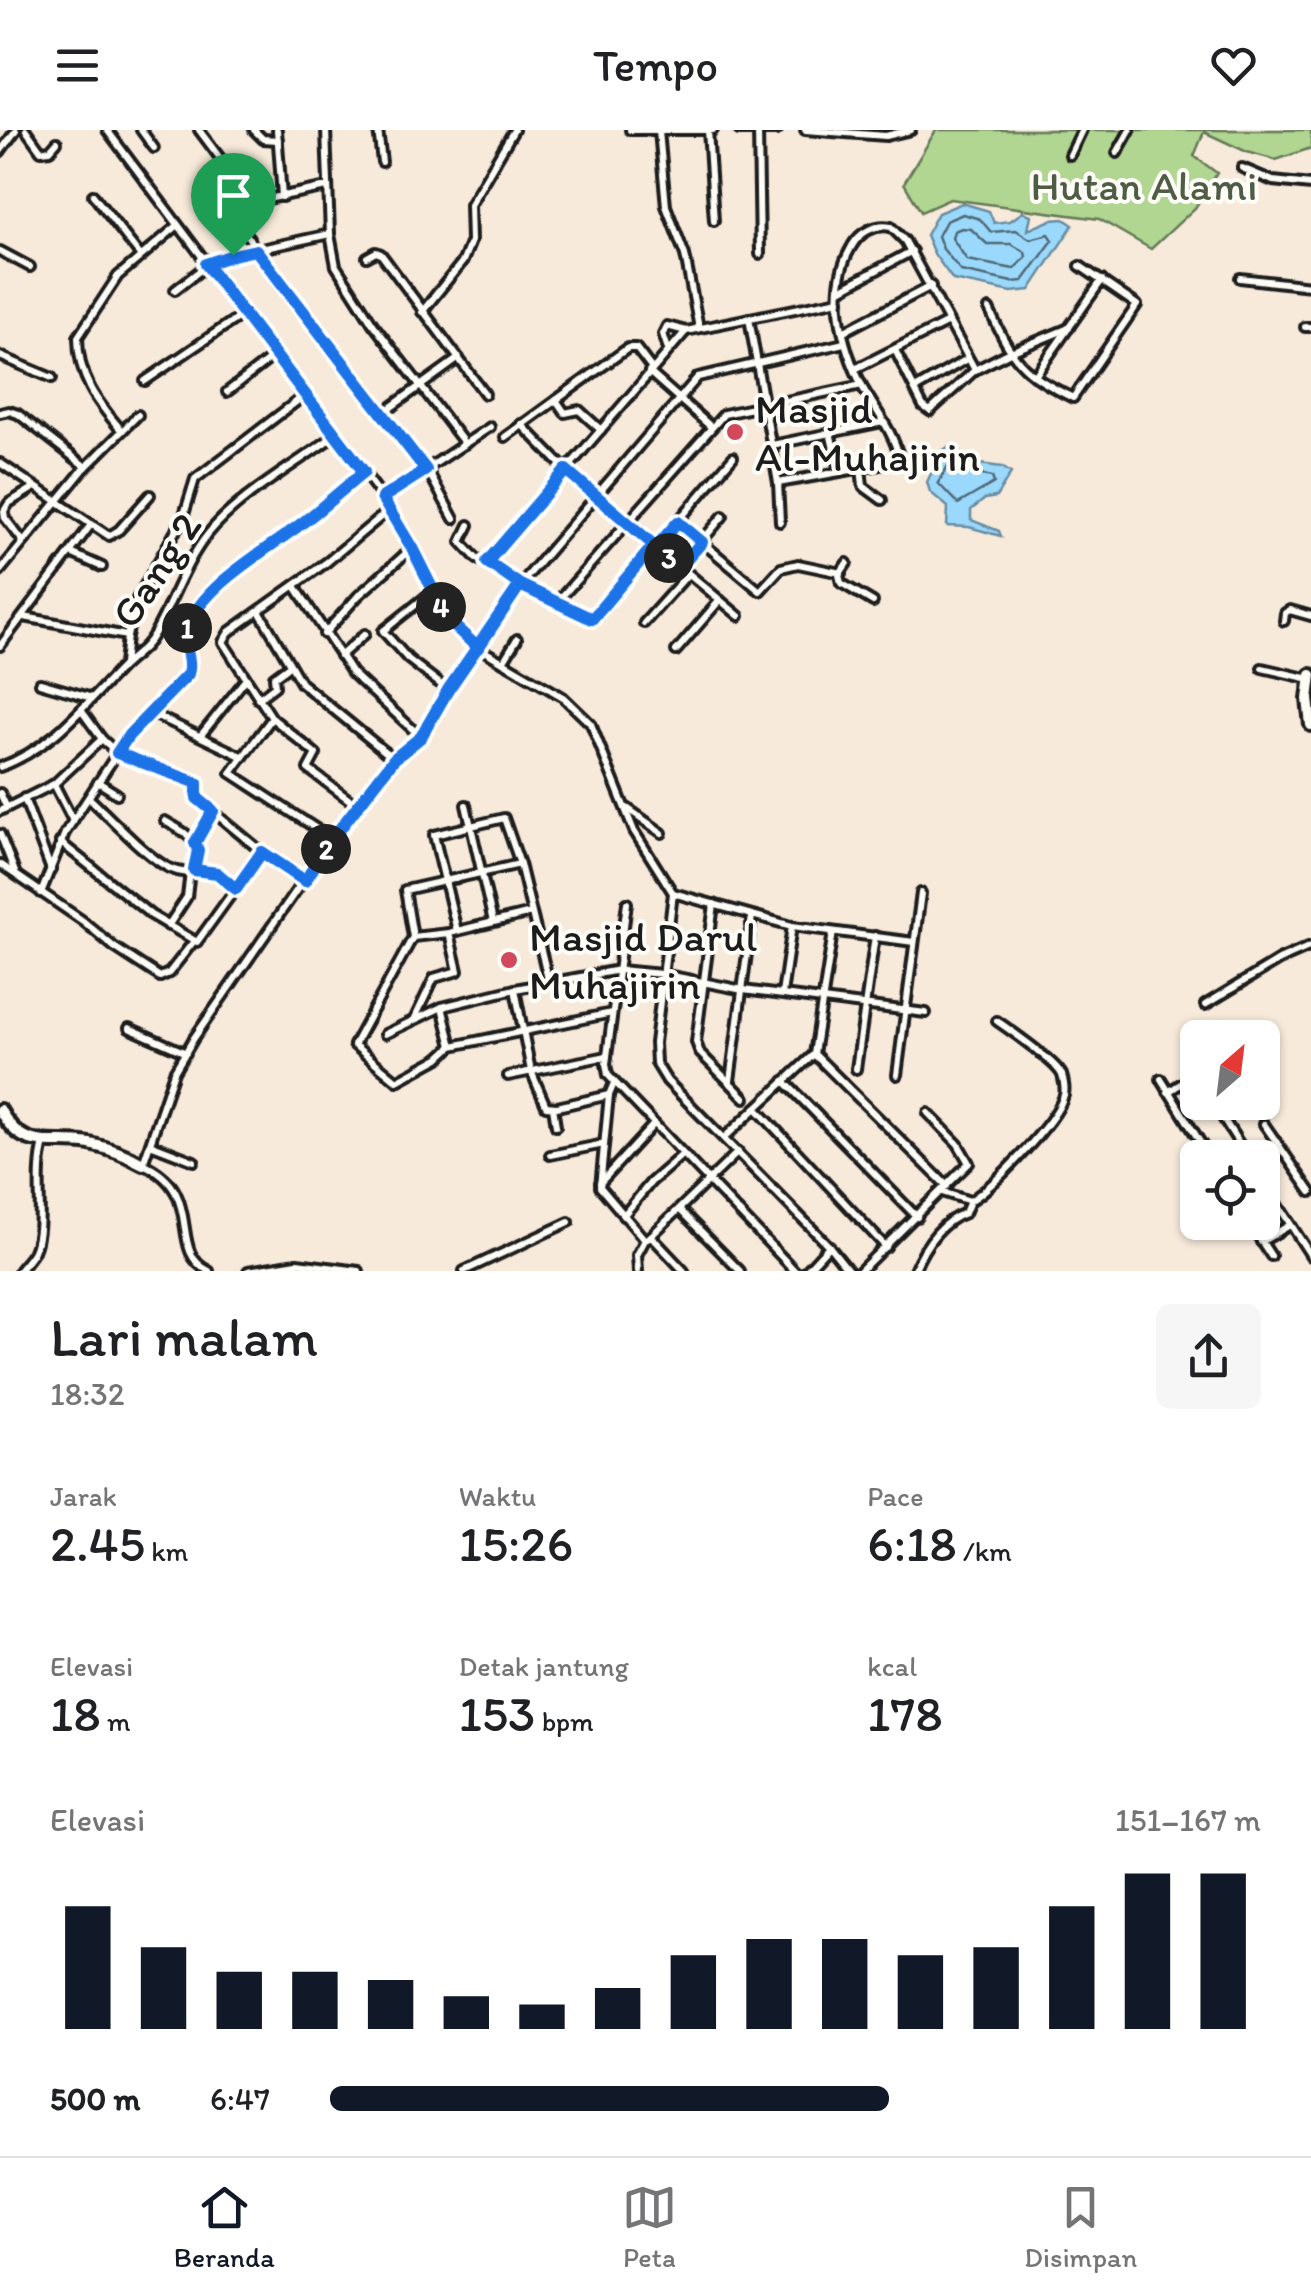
<!DOCTYPE html>
<html lang="id">
<meta charset="utf-8">
<style>
body{margin:0;font-family:Itim,sans-serif;background:#f6f6f6;color:#202124;height:100vh;display:flex;flex-direction:column;font-size:38px;white-space:nowrap}
*{box-sizing:border-box;margin:0}
p{font-size:32px;color:#757577}
.icon{flex:none;width:55px;height:55px;fill:none;stroke:currentColor;stroke-width:2;stroke-linecap:round;stroke-linejoin:round}
.map{position:relative;height:1141px;overflow:hidden}
.side{display:flex;flex-direction:column;background:#fff;flex:1}
.side>*{flex:none}
.needle{width:65px;rotate:28deg}
.tools{position:absolute;left:1180px;top:890px;display:grid;gap:20px}
.tools a{display:grid;place-items:center;width:100px;height:100px;border-radius:15px;background:#fff;box-shadow:0 2px 8px #0004;font-size:50px}
.pin{position:absolute;display:grid;place-items:center;width:85px;height:85px;color:#fff;margin:-102px -42px;border-radius:50% 50% 50% 0;rotate:-45deg;box-shadow:0 0 10px #0007}
.pin .icon{rotate:45deg}
.km{position:absolute;width:50px;height:50px;margin:-25px;border-radius:50%;background:#222;color:#fff;font-size:28px;line-height:50px;text-align:center}
.round{display:grid;place-items:center;flex:none;width:105px;height:105px;border-radius:15px;background:#f6f6f6}
.head{display:flex;align-items:center;justify-content:space-between;height:170px;padding:0 50px}
h1{font-size:55px;font-weight:600;line-height:75px}
.stats{display:grid;grid-template-columns:repeat(3,1fr);gap:15px;height:170px;padding:10px 50px}
.stats div{display:grid;align-content:center}
.stats b{font-size:50px;font-weight:600}
.stats small{font-size:28px;font-weight:400}
.stats p{font-size:28px}
.chart{height:280px;padding:20px 50px}
.chart p{display:flex;justify-content:space-between}
.chart svg{width:100%;height:180px;margin-top:10px;stroke:#111827;stroke-width:6}
ul{padding:0 50px;list-style:none;font-size:32px}
li{display:grid;grid-template-columns:160px 120px 1fr;align-items:center;height:75px}
li i{height:25px;border-radius:12px;background:#111827}
header{display:flex;justify-content:space-between;align-items:center;height:130px;padding:0 50px;background:#fff;font-size:45px;font-weight:600}
.tabs{display:flex;justify-content:space-around;align-items:center;height:140px;border-top:2px solid #e0e0e0;background:#fff;font-size:28px;color:#757577}
.tabs a{display:grid;justify-items:center;gap:5px}
.tabs .selected{color:#111827}
.map>svg:first-child{display:block}
</style>
<header><svg class="icon" aria-label="menu" viewBox="0 0 24 24"><path d="M4 6h16M4 12h16M4 18h16"/></svg>Tempo<svg class="icon" aria-label="heart" viewBox="0 0 24 24"><path d="M12 20l-8-8c-3-5 5-10 8-4 3-6 11-1 8 4z"/></svg></header>
<div class="map">
<svg width="1311" height="1141" viewBox="0 0 1311 1141">
<rect width="100%" height="100%" fill="#f7eadb"/>
<filter id="ink" filterUnits="userSpaceOnUse"><feTurbulence type="fractalNoise" baseFrequency=".01" numOctaves="2"/><feDisplacementMap in="SourceGraphic" scale="20" xChannelSelector="R" yChannelSelector="G"/><feConvolveMatrix kernelMatrix="1 2 1 2 8 2 1 2 1" color-interpolation-filters="sRGB"/></filter>
<g filter="url(#ink)">
<polygon fill="#b0d692" stroke="#667957" stroke-width="2.5" points="936,0 1311,0 1311,18 1276,30 1247,22 1204,2 1194,26 1217,43 1195,78 1151,119 1099,89 950,69 921,82 904,53"/>
<g fill="#9bd9fc" stroke="#688da2" stroke-width="2.5">
<polygon points="962,73 989,81 994,93 1010,91 1023,82 1031,85 1028,100 1051,90 1064,89 1073,95 1030,160 1012,162 953,150 934,124 926,105 938,83"/>
<polygon points="952,314 972,333 1002,337 1011,343 996,367 985,369 971,380 971,390 999,401 1001,406 969,397 947,396 948,377 930,362 927,352 942,321"/>
</g>
<g fill="none" stroke-linecap="round" stroke-linejoin="round">
<g stroke="#4f6876" stroke-width="2.5">
<polygon points="963,84 980,89 991,102 1016,100 1030,109 1049,104 1053,110 1023,151 1012,152 961,141 943,119 938,106 946,91"/>
<polygon points="962,98 971,99 987,114 1011,114 1025,122 1026,127 1014,139 967,130 952,108 954,101"/>
<polygon points="952,329 968,342 992,347 994,353 958,374 938,353"/>
</g>
<defs>
<g id="street">
<polyline points="26,0 41,21 50,20 57,12"/>
<polyline points="107,0 383,368 452,495 479,518 563,567 591,594 634,701 673,763 655,913 656,933 667,951 829,1116 849,1141"/>
<polyline points="141,0 154,18"/>
<polyline points="199,0 238,52"/>
<polyline points="254,0 263,9 278,10"/>
<polyline points="277,0 282,67"/>
<polyline points="326,0 330,104 336,136 373,194 465,314"/>
<polyline points="378,0 382,32"/>
<polyline points="630,0 713,0"/>
<polyline points="708,0 714,91"/>
<polyline points="739,0 777,0"/>
<polyline points="758,0 760,124"/>
<polyline points="805,0 886,6 911,0"/>
<polyline points="659,1 666,76 685,125 699,198"/>
<polyline points="0,22 16,0"/>
<polyline points="1117,23 1130,0"/>
<polyline points="1070,25 1082,0"/>
<polyline points="1242,38 1273,51 1311,55"/>
<polyline points="327,57 238,75 232,78 233,82 256,120 427,339 454,389"/>
<polyline points="93,65 140,125"/>
<polyline points="0,121 30,137"/>
<polyline points="367,127 376,122 381,124 485,264"/>
<polyline points="1240,148 1311,156"/>
<polyline points="175,160 207,135 233,125 330,104"/>
<polyline points="840,160 912,121"/>
<path d="M989,179C1013,231 1021,242 1073,268L1137,175L1080,136"/>
<polyline points="422,182 463,131 471,111 470,75 514,0"/>
<polyline points="749,188 778,353 780,392"/>
<polyline points="1305,197 1311,197"/>
<polyline points="843,202 931,156"/>
<polyline points="668,219 663,204 667,196 686,201 839,170"/>
<polyline points="895,220 923,276 930,281 975,240 1008,223 1069,198"/>
<polyline points="0,226 52,248"/>
<polyline points="855,239 948,192"/>
<polyline points="649,242 710,296"/>
<polyline points="1035,246 1102,150"/>
<polyline points="145,251 243,184"/>
<polyline points="915,259 967,229"/>
<polyline points="227,262 275,225"/>
<polyline points="556,270 565,283 579,280 601,300"/>
<polyline points="0,283 9,281 18,284 86,337"/>
<polyline points="383,283 459,228"/>
<polyline points="521,294 566,340 739,486"/>
<path d="M122,301C97,272 78,248 78,207L118,146L177,96"/>
<polyline points="830,302 839,341"/>
<polyline points="505,307 628,218 636,218 652,239"/>
<polyline points="772,315 883,292"/>
<polyline points="0,333 109,406 119,400 150,365"/>
<polyline points="861,338 863,356 882,370"/>
<path d="M778,353L885,334L899,327C894,303 875,279 863,258C842,216 826,159 852,116C860,102 875,94 891,97L905,111L975,240"/>
<polyline points="383,368 490,297"/>
<polyline points="678,392 760,461 781,438 798,434 841,443"/>
<polyline points="469,395 461,412 477,429 492,434 520,455 590,489 598,485 654,415"/>
<polyline points="22,410 5,388 4,381 9,373 35,357"/>
<polyline points="656,417 733,327"/>
<polyline points="71,423 102,437"/>
<polyline points="487,432 686,201"/>
<polyline points="847,433 839,445 841,453 873,472"/>
<polyline points="680,437 723,386"/>
<polyline points="0,441 83,340 138,285"/>
<polyline points="295,456 352,543 421,607"/>
<polyline points="433,461 383,501 408,529 448,560"/>
<polyline points="557,472 724,284 862,255"/>
<polyline points="259,481 301,553 394,629"/>
<polyline points="24,487 127,506"/>
<polyline points="1284,491 1285,483 1290,480 1311,486"/>
<polyline points="644,493 688,444"/>
<polyline points="324,504 358,466 412,418"/>
<polyline points="0,516 90,396"/>
<polyline points="676,521 720,470"/>
<polyline points="340,526 365,504"/>
<polyline points="503,532 517,509"/>
<polyline points="124,534 127,506 137,469 183,388 195,349 305,265"/>
<polyline points="1262,538 1310,549"/>
<polyline points="40,553 92,568"/>
<polyline points="258,569 275,556 274,547 289,536"/>
<polyline points="81,580 102,609"/>
<polyline points="151,583 241,626"/>
<polyline points="272,588 231,643 332,709"/>
<polyline points="201,605 245,550"/>
<path d="M0,637C53,618 84,575 122,537C134,525 146,519 154,504C173,471 184,434 208,404C237,367 297,334 335,305"/>
<polyline points="98,652 117,664"/>
<polyline points="54,654 73,691"/>
<polyline points="0,663 6,676"/>
<polyline points="24,668 51,740"/>
<path d="M89,668C110,687 146,727 169,738C198,751 201,728 236,759"/>
<polyline points="466,675 493,792"/>
<polyline points="359,677 308,639 316,624 272,588 223,512 229,502 327,432 389,380"/>
<polyline points="627,678 662,703"/>
<polyline points="0,681 54,654 102,609 117,623 197,653 199,670 262,722 305,751"/>
<path d="M165,691C191,706 200,709 194,740"/>
<polyline points="0,704 15,742"/>
<polyline points="60,712 151,785 197,812 262,722"/>
<polyline points="195,713 213,681"/>
<polyline points="0,734 83,791 114,817 160,847 169,843 194,811"/>
<path d="M41,763L65,703L129,605L188,544C193,528 182,515 187,498C203,457 256,426 290,402C316,384 339,362 364,342"/>
<polyline points="673,763 792,796 914,812"/>
<polyline points="627,773 606,934 608,945 795,1141"/>
<polyline points="714,774 696,912 700,923 745,968"/>
<polyline points="168,796 187,767 190,741"/>
<polyline points="457,801 434,705 504,688 520,734 549,853"/>
<polyline points="413,807 354,915 397,951 439,928 452,916 612,883"/>
<polyline points="413,807 405,760 520,734"/>
<polyline points="413,807 449,803 531,783"/>
<polyline points="515,859 531,941 546,976 557,977 609,965"/>
<polyline points="782,864 792,796"/>
<polyline points="1205,875 1279,830 1311,816"/>
<polyline points="442,877 452,916"/>
<polyline points="415,888 434,848 458,841 449,803"/>
<polyline points="129,898 186,923"/>
<polyline points="385,904 442,877 515,859 619,840 662,844 743,860 926,883"/>
<polyline points="814,924 947,1056"/>
<polyline points="814,924 833,802"/>
<polyline points="856,939 875,806"/>
<polyline points="897,945 921,763"/>
<polyline points="508,946 607,926"/>
<polyline points="1161,949 1210,1028"/>
<polyline points="730,951 752,786"/>
<polyline points="784,951 917,1087"/>
<polyline points="614,953 609,965 600,1057 645,1110 651,1106"/>
<polyline points="1168,962 1193,946 1198,948"/>
<polyline points="1213,972 1248,1028"/>
<polyline points="553,977 556,996"/>
<polyline points="756,978 886,1117"/>
<polyline points="1264,994 1311,1062"/>
<polyline points="724,1008 814,924"/>
<polyline points="150,1014 194,1031"/>
<polyline points="550,1025 604,1014"/>
<polyline points="1262,1050 1311,1126"/>
<polyline points="600,1053 654,994"/>
<path d="M942,1062L970,1071C993,1057 1055,993 1063,968C1066,962 1064,952 1062,945C1057,933 1010,900 997,891"/>
<polyline points="680,1080 740,1141"/>
<polyline points="623,1086 651,1052 683,1024"/>
<polyline points="1249,1092 1271,1126"/>
<polyline points="651,1106 738,1022"/>
<polyline points="651,1106 684,1141"/>
<polyline points="1261,1112 1290,1095"/>
<path d="M19,1141C23,1135 31,1128 34,1121C46,1093 34,1047 44,1013"/>
<path d="M209,1141C166,1121 207,1063 143,1034L174,942L194,908L332,709L394,629L421,607L448,560L520,455L698,247L844,213"/>
<polyline points="248,1141 297,1133 359,1141"/>
<polyline points="464,1141 569,1092"/>
<polyline points="638,1141 637,1125 645,1110"/>
<polyline points="806,1141 829,1116"/>
<polyline points="860,1141 969,1033 958,1014 928,983"/>
<path d="M914,1141C924,1117 940,1092 965,1083L970,1071"/>
</g>
<g id="secondary">
<polyline points="1311,545 1308,569 1311,595"/>
<path d="M0,980C24,1025 51,1007 90,1014C108,1018 127,1025 143,1034"/>
</g>
</defs>
<use href="#street" stroke="#1c1c1c" stroke-width="14"/>
<use href="#secondary" stroke="#1c1c1c" stroke-width="18"/>
<use href="#street" stroke="#fdfcf7" stroke-width="6"/>
<use href="#secondary" stroke="#fdfcf7" stroke-width="10"/>
</g>
</g>
<g fill="none" stroke-linecap="round" stroke-linejoin="round" filter="url(#ink)">
<defs>
<path id="route" d="M233,125L206,134L364,342C339,362 316,384 290,402C256,427 203,457 187,498C181,515 193,528 188,544L129,605L117,623L197,653V668L213,681L195,713L198,720L194,740L217,743L236,759L262,722L305,751L332,709L394,629L421,607L448,560L520,455L592,489L654,415L656,417L680,437L702,412L678,392L656,417L566,340L487,432L520,455L478,518L448,490L412,418L382,368L426,340L256,120L233,125"/>
</defs>
<use href="#route" stroke="#fff" stroke-width="20"/>
<use href="#route" stroke="#1a73e8" stroke-width="12"/>
</g>
<g fill="#d1495b" stroke="#fdfcf7" stroke-width="4">
<circle cx="735" cy="302" r="10"/>
<circle cx="509" cy="830" r="10"/>
</g>
<g text-anchor="middle" dominant-baseline="central" stroke-width="8" stroke-linejoin="round" paint-order="stroke">
<g font-size="42" fill="#505d45" stroke="#fdfcf7">
<text x="1144" y="55">Hutan Alami</text>
</g>
<g font-size="42" fill="#1c1c1c" stroke="#fdfcf7" text-anchor="start">
<text x="755" y="278">Masjid<tspan x="755" dy="48">Al-Muhajirin</tspan></text>
<text x="529" y="806">Masjid Darul<tspan x="529" dy="48">Muhajirin</tspan></text>
</g>
<g font-size="42" fill="#1c1c1c" stroke="#fdfcf7">
<text transform="translate(156 440) rotate(-57)">Gang 2</text>
</g>
</g>
</svg>
<div class="tools">
<a><svg class="needle" viewBox="-14 -14 28 28"><path d="M0-13l5 13h-10z" fill="#e53935"/><path d="M0 13l5-13h-10z" fill="#757577"/></svg></a>
<a><svg class="icon" aria-label="locate" viewBox="0 0 24 24"><circle cx="12" cy="12" r="6"/><path d="M12 2v4M12 18v4M2 12h4M18 12h4"/></svg></a>
</div>
<div class="pin" style="left:233px;top:125px;background:#1e9e55"><svg class="icon" aria-label="arrive" viewBox="0 0 24 24"><path d="M6 21V4h12l-3 4 3 4H6"/></svg></div>
<b class="km" style="left:187px;top:498px">1</b>
<b class="km" style="left:326px;top:719px">2</b>
<b class="km" style="left:669px;top:428px">3</b>
<b class="km" style="left:441px;top:477px">4</b>
</div>
<section class="side">
<div class="head"><div><h1>Lari malam</h1><p>18:32</p></div><a class="round"><svg class="icon" aria-label="share" viewBox="0 0 24 24"><path d="M12 15V3M7 8l5-5 5 5M5 13v7h14v-7"/></svg></a></div>
<div class="stats">
<div><p>Jarak</p><b>2.45<small> km</small></b></div>
<div><p>Waktu</p><b>15:26</b></div>
<div><p>Pace</p><b>6:18<small> /km</small></b></div>
</div>
<div class="stats">
<div><p>Elevasi</p><b>18<small> m</small></b></div>
<div><p>Detak jantung</p><b>153<small> bpm</small></b></div>
<div><p>kcal</p><b>178</b></div>
</div>
<div class="chart"><p><span>Elevasi</span>151–167 m</p>
<svg viewBox="0 0 160 44" preserveAspectRatio="none"><path d="M5 44V14M15 44V24M25 44V30M35 44V30M45 44V32M55 44V36M65 44V38M75 44V34M85 44V26M95 44V22M105 44V22M115 44V26M125 44V24M135 44V14M145 44V6M155 44V6"/></svg>
</div>
<ul>
<li><b>500 m</b>6:47<i style="width:60%"></i></li>
</ul>
</section>
<nav class="tabs">
<a class="selected"><svg class="icon" aria-label="home" viewBox="0 0 24 24"><path d="M3 11l9-7 9 7M6 9v11h12V9"/></svg>Beranda</a>
<a><svg class="icon" aria-label="map" viewBox="0 0 24 24"><path d="M3 6l6-2 6 2 6-2v14l-6 2-6-2-6 2zM9 4v14M15 6v14"/></svg>Peta</a>
<a><svg class="icon" aria-label="saved" viewBox="0 0 24 24"><path d="M7 4h10v16l-5-4-5 4z"/></svg>Disimpan</a>
</nav>
